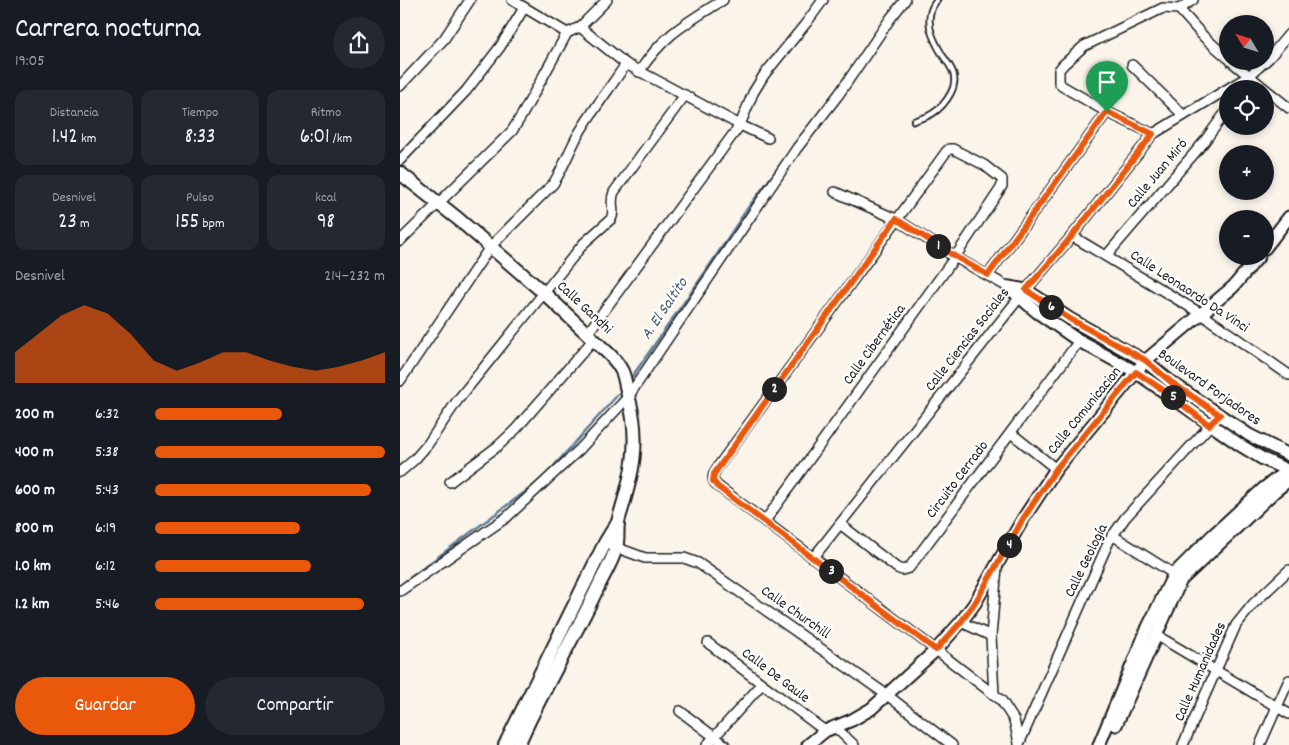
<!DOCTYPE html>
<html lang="es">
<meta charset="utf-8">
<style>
body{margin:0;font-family:Dekko,sans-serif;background:#242831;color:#f1f3f6;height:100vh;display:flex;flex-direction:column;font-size:19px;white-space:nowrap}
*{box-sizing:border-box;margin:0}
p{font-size:16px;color:#9ea1a6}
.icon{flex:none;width:28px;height:28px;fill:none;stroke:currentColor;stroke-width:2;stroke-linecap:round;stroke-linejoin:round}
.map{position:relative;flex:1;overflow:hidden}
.drawer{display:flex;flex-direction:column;background:#171b24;width:400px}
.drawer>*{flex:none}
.needle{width:32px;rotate:308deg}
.controls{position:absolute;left:819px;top:15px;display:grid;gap:10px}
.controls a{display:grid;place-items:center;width:55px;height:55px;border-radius:50%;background:#171b24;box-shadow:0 2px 8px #0003;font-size:25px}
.pin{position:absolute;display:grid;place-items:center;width:42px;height:42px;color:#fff;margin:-51px -21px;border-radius:50% 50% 50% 0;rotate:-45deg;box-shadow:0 0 5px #0007}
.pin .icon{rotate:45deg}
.km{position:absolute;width:25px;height:25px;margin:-12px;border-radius:50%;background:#222;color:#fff;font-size:14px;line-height:25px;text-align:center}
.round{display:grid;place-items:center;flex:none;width:52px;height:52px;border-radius:26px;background:#242831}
.summary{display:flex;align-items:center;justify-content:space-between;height:85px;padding:0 15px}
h1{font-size:28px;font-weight:600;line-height:38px}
.figures{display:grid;grid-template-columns:repeat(3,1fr);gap:8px;height:85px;padding:5px 15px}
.figures div{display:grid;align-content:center;border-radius:12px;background:#242831;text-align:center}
.figures b{font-size:21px;font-weight:600}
.figures small{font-size:14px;font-weight:400}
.figures p{font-size:14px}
.chart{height:140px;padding:10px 15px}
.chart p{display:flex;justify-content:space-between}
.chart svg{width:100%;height:90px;margin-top:5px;fill:#ea580c;opacity:.7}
.primary-button{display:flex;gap:10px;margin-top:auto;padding:10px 15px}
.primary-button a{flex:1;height:58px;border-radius:30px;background:#ea580c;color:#fff;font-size:20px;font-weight:600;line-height:58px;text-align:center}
.primary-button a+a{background:#242831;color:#f1f3f6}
ul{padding:0 15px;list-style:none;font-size:16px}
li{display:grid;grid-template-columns:80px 60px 1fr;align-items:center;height:38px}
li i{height:12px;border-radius:6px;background:#ea580c}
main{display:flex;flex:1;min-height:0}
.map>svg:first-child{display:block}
</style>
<main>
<section class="drawer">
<div class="summary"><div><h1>Carrera nocturna</h1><p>19:05</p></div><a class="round"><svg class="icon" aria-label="share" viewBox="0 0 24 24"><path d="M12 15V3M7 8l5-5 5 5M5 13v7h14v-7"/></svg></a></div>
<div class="figures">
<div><p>Distancia</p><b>1.42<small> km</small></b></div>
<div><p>Tiempo</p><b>8:33</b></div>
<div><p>Ritmo</p><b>6:01<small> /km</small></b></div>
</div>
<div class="figures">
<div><p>Desnivel</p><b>23<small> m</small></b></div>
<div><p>Pulso</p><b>155<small> bpm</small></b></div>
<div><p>kcal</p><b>98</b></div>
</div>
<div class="chart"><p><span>Desnivel</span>214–232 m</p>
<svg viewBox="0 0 160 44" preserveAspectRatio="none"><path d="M0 44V29L10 20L20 11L30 6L40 10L50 20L60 33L70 38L80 34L90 29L100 29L110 33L120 36L130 38L140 36L150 33L160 29V44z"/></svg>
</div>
<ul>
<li><b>200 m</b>6:32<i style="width:55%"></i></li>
<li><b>400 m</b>5:38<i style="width:100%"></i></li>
<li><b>600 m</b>5:43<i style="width:94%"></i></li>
<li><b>800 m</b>6:19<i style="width:63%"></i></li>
<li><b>1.0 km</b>6:12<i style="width:68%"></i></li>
<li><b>1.2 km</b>5:46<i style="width:91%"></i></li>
</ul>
<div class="primary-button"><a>Guardar</a><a>Compartir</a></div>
</section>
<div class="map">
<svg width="889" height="745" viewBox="0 0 889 745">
<rect width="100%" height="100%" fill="#faf4eb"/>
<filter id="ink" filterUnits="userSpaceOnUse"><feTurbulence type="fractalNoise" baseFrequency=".02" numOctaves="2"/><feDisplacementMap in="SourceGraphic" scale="10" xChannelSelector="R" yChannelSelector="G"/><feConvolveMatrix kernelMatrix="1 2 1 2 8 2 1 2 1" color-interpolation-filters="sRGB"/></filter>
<g filter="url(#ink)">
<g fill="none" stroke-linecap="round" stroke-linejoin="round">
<g stroke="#5e7e96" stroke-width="2.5">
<polyline points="432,96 439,86"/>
<polyline points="229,381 306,271 347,209 381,164"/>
<polyline points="143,478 223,389"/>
<polyline points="3,583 137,483"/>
</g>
<defs>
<path id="service" d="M514,121C518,119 524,118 528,116C541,110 557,91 554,76C553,69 547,62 543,56C532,38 522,18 537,0"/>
<g id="minor">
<polyline points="112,0 167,33"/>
<polyline points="779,9 804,37 828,58"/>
<polyline points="180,27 226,64 340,125 187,334"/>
<polyline points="831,61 865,89"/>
<polyline points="732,65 783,115"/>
<path d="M239,72C265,33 285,24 323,0"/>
<polyline points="0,86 44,39 70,0"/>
<polyline points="865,89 889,108"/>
<polyline points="753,134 707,112 662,86 659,82 659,70 663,65 684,46 763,8 779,9 793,0"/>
<polyline points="368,138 340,125 353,93 364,75 407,22 423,0"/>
<polyline points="0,160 66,91 100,47 124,8"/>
<polyline points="435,192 496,219 555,257 608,287"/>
<polyline points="672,236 800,313 889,375"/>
<polyline points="0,241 112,131 122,115 167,33 180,27 207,0"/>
<polyline points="707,255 804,142 828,109"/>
<polyline points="588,275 707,112"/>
<path d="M0,381L90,247L153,184C163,169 169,151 178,135C192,111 210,88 226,64"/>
<polyline points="611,433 656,469"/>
<path d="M0,472L15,459L28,444L57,401L184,243L211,219C216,211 209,203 214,192L285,95"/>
<polyline points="50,482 98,446 116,429 193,340"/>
<path d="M365,521L555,257L599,191L602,186V179L584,165L553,149H549L546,152L317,468C312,476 311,481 319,487L536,650L601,700L614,720L619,743"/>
<polyline points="440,524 497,568 502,570 509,568 679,341"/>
<polyline points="712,535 774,574"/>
<polyline points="212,546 245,558 284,558 298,563 487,695 552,745"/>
<polyline points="413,558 619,298 672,236 753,134 849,76 869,58 889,34"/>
<polyline points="0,591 107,517 180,449 228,397 397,148 439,94 490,19 505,0"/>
<polyline points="561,622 591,636"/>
<polyline points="756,635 889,714"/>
<polyline points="308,643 425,731"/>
<polyline points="594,695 591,636 597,567"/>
<polyline points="280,711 325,745"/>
<polyline points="434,726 454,745"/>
<polyline points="619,744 709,541 725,518 814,421"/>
<polyline points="307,745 362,684"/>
<polyline points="783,745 836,625 853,604 889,570"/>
<polyline points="860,745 889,680"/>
</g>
<g id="tertiary">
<polyline points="865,248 889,217"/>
<polyline points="608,287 637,312 679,341 736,372 840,445 863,459 889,471"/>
<polyline points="609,287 626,290 670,319 745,361 771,382 849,435 889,455"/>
<polyline points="716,725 781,580 875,491 889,480"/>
<polyline points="408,745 425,731 452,720 471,709 536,650 561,622 575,603 623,519 656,469 745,361 833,287 859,256"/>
<polyline points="699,745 748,627 774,574 813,535 863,489 881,475 889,471"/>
</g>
<g id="secondary">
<path d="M0,173L57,218L143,292L210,355C227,373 223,378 229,399C241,443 232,476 219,518C216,528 219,538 216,548C212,562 203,576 197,589C172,642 141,692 118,745"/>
<polyline points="105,745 205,543 216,525"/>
</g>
</defs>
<use href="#service" stroke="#1c1c1c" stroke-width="8"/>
<use href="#minor" stroke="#1c1c1c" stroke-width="12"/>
<use href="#tertiary" stroke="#1c1c1c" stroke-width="15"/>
<use href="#secondary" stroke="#1c1c1c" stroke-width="16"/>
<use href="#service" stroke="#fff" stroke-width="4.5"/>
<use href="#minor" stroke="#fff" stroke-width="9"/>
<use href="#tertiary" stroke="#fff" stroke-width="11"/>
<use href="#secondary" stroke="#fff" stroke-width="12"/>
</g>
</g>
<g fill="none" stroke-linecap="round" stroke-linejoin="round" filter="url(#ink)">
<defs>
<polygon id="route" points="707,112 753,134 672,236 626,290 670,319 745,360 771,382 820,415 809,425 766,392 736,372 656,469 623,519 575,603 561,622 536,650 318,487 313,481 314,474 496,219 556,257 588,275"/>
</defs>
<use href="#route" stroke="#fff" stroke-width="10"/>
<use href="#route" stroke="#ea580c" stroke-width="6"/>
</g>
<g text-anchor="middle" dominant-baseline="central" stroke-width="4.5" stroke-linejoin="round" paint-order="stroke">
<g font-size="15" fill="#1c1c1c" stroke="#fff">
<text transform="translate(758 174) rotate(-50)">Calle Juan Miró</text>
<text transform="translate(789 292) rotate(33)">Calle Leonaordo Da Vinci</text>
<text transform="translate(184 308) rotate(43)">Calle Gandhi</text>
<text transform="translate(568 340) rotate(-52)">Calle Ciencias Sociales</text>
<text transform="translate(475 345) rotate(-54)">Calle Cibernética</text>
<text transform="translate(809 388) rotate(35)">Boulevard Forjadores</text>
<text transform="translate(685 411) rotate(-51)">Calle Comunicacion</text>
<text transform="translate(558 480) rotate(-53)">Circuito Cerrado</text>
<text transform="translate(687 561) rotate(-64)">Calle Geología</text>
<text transform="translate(395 613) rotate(35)">Calle Churchill</text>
<text transform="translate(801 672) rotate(-66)">Calle Humanidades</text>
<text transform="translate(375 676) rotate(37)">Calle De Gaule</text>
</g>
<g font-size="16" font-style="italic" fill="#485e6e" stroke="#fff">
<text transform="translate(265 309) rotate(-56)">A. El Saltito</text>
</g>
</g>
</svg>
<div class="controls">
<a><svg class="needle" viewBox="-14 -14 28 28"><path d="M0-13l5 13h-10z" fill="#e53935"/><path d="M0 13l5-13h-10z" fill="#9ea1a6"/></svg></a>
<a><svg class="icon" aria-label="locate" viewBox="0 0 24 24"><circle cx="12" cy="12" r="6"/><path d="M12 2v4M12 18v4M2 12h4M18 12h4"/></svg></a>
<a>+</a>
<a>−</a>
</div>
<div class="pin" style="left:707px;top:112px;background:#1e9e55"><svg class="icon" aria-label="arrive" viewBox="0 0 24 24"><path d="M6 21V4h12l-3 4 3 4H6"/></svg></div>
<b class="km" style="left:538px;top:246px">1</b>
<b class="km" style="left:374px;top:389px">2</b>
<b class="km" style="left:431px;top:571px">3</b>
<b class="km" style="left:609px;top:545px">4</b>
<b class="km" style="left:773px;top:397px">5</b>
<b class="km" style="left:651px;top:307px">6</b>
</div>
</main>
